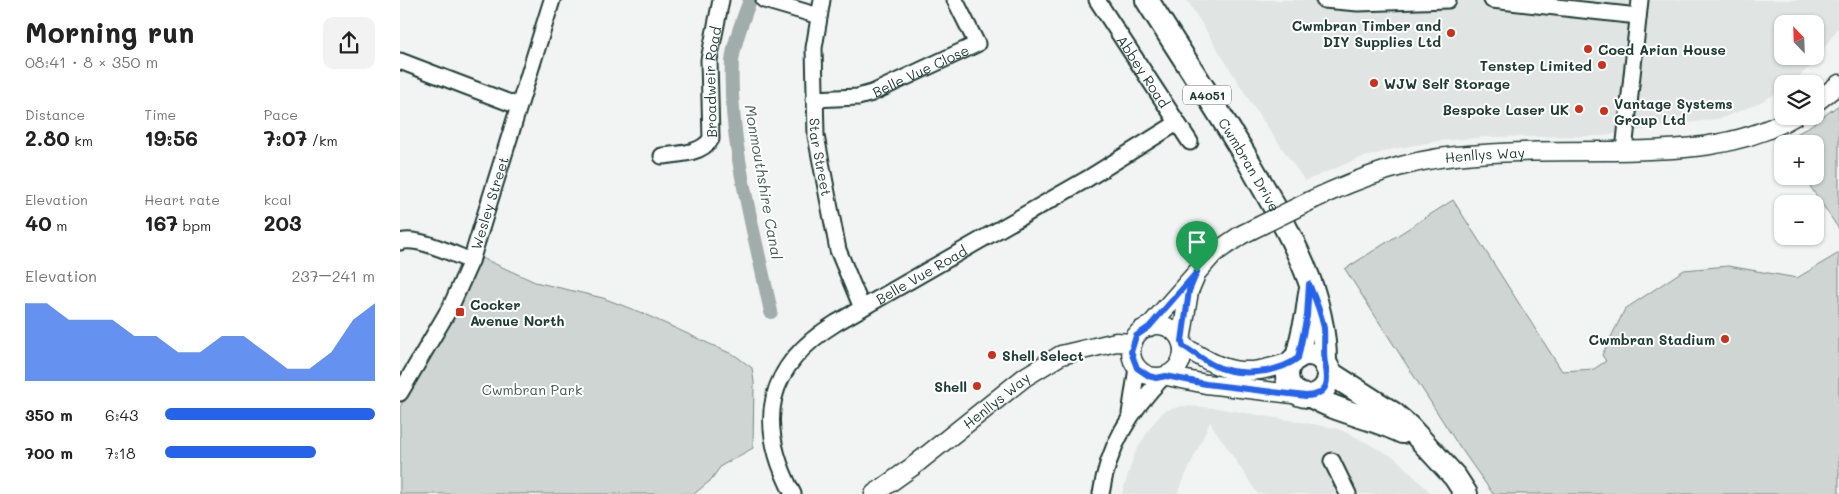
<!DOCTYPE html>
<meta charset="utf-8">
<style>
body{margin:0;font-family:Mali,sans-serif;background:#f2f2f2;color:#222;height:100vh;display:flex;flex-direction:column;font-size:19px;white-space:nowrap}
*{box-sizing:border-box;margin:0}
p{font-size:16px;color:#767676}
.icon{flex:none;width:28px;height:28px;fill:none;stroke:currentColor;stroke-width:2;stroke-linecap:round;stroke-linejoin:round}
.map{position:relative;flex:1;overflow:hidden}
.details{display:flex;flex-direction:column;background:#fff;width:400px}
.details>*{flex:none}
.needle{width:32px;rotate:337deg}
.controls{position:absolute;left:1374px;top:15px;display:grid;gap:10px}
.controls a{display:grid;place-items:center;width:50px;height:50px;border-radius:10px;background:#fff;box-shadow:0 1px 4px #0004;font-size:25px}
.pin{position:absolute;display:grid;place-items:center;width:42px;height:42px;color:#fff;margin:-51px -21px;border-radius:50% 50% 50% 0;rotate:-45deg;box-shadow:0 0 5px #0007}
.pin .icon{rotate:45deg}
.round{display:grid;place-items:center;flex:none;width:52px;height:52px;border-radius:10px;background:#f2f2f2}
.head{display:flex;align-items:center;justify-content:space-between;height:85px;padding:0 25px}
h1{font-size:28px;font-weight:800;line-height:38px}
.metrics{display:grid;grid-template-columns:repeat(3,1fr);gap:8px;height:85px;padding:5px 25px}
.metrics div{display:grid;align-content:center}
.metrics b{font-size:21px;font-weight:800}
.metrics small{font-size:14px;font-weight:400}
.metrics p{font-size:14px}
.chart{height:140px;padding:10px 25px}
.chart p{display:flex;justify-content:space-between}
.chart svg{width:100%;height:90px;margin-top:5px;fill:#2563eb;opacity:.7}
ul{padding:0 25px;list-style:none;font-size:16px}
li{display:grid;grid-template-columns:80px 60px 1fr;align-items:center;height:38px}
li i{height:12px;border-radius:6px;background:#2563eb}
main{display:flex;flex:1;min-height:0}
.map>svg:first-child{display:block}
</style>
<main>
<section class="details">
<div class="head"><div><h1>Morning run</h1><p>08:41 · 8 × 350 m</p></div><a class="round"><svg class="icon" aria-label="share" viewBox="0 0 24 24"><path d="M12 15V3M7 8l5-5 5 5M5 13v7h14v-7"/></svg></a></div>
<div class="metrics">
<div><p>Distance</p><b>2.80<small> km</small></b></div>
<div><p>Time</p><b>19:56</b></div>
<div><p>Pace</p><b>7:07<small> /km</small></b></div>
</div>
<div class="metrics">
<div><p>Elevation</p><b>40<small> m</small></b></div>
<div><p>Heart rate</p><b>167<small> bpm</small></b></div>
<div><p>kcal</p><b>203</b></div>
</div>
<div class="chart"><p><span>Elevation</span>237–241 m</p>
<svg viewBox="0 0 160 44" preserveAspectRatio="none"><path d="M0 44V6L10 6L20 14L30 14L40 14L50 22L60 22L70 30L80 30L90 22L100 22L110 30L120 38L130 38L140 30L150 14L160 6V44z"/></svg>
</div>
<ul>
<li><b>350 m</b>6:43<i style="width:100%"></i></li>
<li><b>700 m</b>7:18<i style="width:72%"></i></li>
</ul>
</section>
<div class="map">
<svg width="1439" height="494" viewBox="0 0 1439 494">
<rect width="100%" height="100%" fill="#f2f3f3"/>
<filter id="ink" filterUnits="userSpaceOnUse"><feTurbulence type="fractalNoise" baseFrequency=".02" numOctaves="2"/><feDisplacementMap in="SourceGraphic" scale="10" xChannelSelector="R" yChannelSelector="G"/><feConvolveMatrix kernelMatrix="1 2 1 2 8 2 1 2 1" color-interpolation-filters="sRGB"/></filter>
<g filter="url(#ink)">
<g fill="#e0e4e3" fill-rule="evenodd">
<path d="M787,0H1439V26L1414,63L1391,84H1382V91L1352,106L1322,118L1201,136L1087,137L1037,141L994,149L957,159L905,181L853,106ZM1382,24H1415V56H1382Z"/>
<polygon points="783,406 816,408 935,428 950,434 995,458 1032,494 858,494 810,422 777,494 722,494 734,455 751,426 764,411"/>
</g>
<g fill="#ced5d3" stroke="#768984">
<polygon points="1439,105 1439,229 1403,176 1415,176 1415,144 1387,144 1386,140 1407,128"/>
<polygon points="1053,200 1162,371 1194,369 1206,361 1202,355 1225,309 1284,270 1328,266 1397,278 1439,253 1439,494 1093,494 1055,440 945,269"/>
<polygon points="82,258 135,282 203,298 242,313 336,356 352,368 354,382 353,448 321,466 310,481 294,494 0,494 0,407 57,310"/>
</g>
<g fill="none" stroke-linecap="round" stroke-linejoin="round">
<path stroke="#a1adaa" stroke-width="14" d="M350,0C343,20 334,41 332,62C328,142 355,234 371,312"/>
<defs>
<g id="minor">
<polyline points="364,0 419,16"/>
<path id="s1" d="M422,0L414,48L416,136L438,250L462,308"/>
<path id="s2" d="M697,0L790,142"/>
<polyline points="924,0 958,3 1048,0"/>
<polyline points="1092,0 1238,16"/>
<polyline points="0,61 118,106"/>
<path id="s3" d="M414,99L458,97L472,93L577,44L555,0"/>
<polyline points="1224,151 1240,0"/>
<path id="s4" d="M262,156C279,154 301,154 311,139L309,60L321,0"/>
<path d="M0,242C17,236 53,254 71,261"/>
<path id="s5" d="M0,393L51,306L71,261L152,0"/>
<polyline points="730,414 737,368"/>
<polyline points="932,461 948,494"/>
<path id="s6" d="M393,494C355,422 366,366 436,323L687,179L777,123"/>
<path d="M701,494C708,447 730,411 763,377"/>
</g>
<g id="tertiary">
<polyline points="1415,103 1439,84"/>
<path id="s7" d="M914,199C959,178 1005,161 1055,156C1106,151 1156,151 1207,151C1272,150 1338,150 1395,116"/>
<circle cx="757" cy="351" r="26"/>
<polyline points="749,327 813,254 841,235"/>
<polyline points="781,341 789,291 795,277"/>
<path d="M783,346C828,374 842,378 893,361"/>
<polyline points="767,376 806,384 901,395"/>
<path id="s8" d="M474,494L512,467L625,377L661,355L716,342L733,343"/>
</g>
<g id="primary">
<path id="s9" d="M747,0C781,54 817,108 850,164C885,225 926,291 925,364"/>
<circle cx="908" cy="375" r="21"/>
<polyline points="897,358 907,315 910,293"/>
<polyline points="927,368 933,375 994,414 1008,426 1055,477 1066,494"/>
<path d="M911,396C936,412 973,417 1002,432"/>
</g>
</defs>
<use href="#minor" stroke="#1f3d34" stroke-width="19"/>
<use href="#tertiary" stroke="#1f3d34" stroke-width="21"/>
<use href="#primary" stroke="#1f3d34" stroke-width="26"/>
<use href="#minor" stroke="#fff" stroke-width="15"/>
<use href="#tertiary" stroke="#fff" stroke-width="18"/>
<use href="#primary" stroke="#fff" stroke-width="22"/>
<defs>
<polyline id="tertiary-bridge" points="841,235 914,199"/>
</defs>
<use href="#tertiary-bridge" stroke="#1f3d34" stroke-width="21" stroke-linecap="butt"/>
<use href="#tertiary-bridge" stroke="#fff" stroke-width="18"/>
</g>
</g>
<g fill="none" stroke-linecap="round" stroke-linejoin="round" filter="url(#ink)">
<defs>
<path id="route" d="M797,272L789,291L782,341L783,346C793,352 803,360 813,365C837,377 877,374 898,358L907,316L909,284C915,298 921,313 924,328C925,340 923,352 925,363C929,381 929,395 906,396L806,384L766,376L756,378L749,376L737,368L731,352L736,336L749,327Z"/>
</defs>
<use href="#route" stroke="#fff" stroke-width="10"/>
<use href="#route" stroke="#2563eb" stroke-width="6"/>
</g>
<g fill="#c8321e" stroke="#fff" stroke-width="2">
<circle cx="1051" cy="33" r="5"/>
<circle cx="1188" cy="49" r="5"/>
<circle cx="1202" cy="65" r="5"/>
<circle cx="974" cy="83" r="5"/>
<circle cx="1179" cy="109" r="5"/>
<circle cx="1204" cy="111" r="5"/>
<rect x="55" y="307" width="10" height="10" rx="2.5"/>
<circle cx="1325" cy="339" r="5"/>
<circle cx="592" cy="355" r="5"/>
<circle cx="577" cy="386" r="5"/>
</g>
<g text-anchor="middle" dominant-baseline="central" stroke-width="4" stroke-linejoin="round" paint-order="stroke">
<rect fill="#fff" stroke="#627771" stroke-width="1" x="783" y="85.5" width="48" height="19" rx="4"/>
<g font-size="12" font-weight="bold" fill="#1f3d34">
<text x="807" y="95">A4051</text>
</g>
<g font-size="14" font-weight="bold" fill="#1f3d34" stroke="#fff" text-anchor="end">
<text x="1041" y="25">Cwmbran Timber and<tspan x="1041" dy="16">DIY Supplies Ltd</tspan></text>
<text x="1198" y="49" text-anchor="start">Coed Arian House</text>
<text x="1192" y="65">Tenstep Limited</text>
<text x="984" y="83" text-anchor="start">WJW Self Storage</text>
<text x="1214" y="103" text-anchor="start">Vantage Systems<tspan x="1214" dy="16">Group Ltd</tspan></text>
<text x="1169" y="109">Bespoke Laser UK</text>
<text x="70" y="304" text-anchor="start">Cocker<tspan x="70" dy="16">Avenue North</tspan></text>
<text x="1315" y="339">Cwmbran Stadium</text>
<text x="602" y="355" text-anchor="start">Shell Select</text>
<text x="567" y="386">Shell</text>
</g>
<g font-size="14" fill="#1f3d34" stroke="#fff">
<text stroke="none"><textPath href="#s3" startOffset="112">Belle Vue Close</textPath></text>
<text stroke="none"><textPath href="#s2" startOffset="85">Abbey Road</textPath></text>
<text stroke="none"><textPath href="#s4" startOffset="111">Broadweir Road</textPath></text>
<text stroke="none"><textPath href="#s7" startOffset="178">Henllys Way</textPath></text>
<text stroke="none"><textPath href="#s1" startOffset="158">Star Street</textPath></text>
<text stroke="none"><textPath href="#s9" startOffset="194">Cwmbran Drive</textPath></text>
<text stroke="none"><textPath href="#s5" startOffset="211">Wesley Street</textPath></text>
<text stroke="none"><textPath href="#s6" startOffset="298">Belle Vue Road</textPath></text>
<text stroke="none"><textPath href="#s8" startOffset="154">Henllys Way</textPath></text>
</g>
<g font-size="14" fill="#425b54" stroke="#fff">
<text x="132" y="389">Cwmbran Park</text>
</g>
<g font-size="15" font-style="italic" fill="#465f57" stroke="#fff">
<text transform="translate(364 182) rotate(80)">Monmouthshire Canal</text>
</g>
</g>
</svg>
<div class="controls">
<a><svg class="needle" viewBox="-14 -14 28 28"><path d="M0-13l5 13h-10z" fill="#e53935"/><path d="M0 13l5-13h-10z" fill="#767676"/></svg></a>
<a><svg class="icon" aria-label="layers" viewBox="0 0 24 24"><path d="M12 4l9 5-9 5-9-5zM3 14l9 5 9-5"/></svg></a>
<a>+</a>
<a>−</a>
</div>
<div class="pin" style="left:797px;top:272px;background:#1e9e55"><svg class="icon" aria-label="arrive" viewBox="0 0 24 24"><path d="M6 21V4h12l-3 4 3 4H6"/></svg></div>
</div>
</main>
